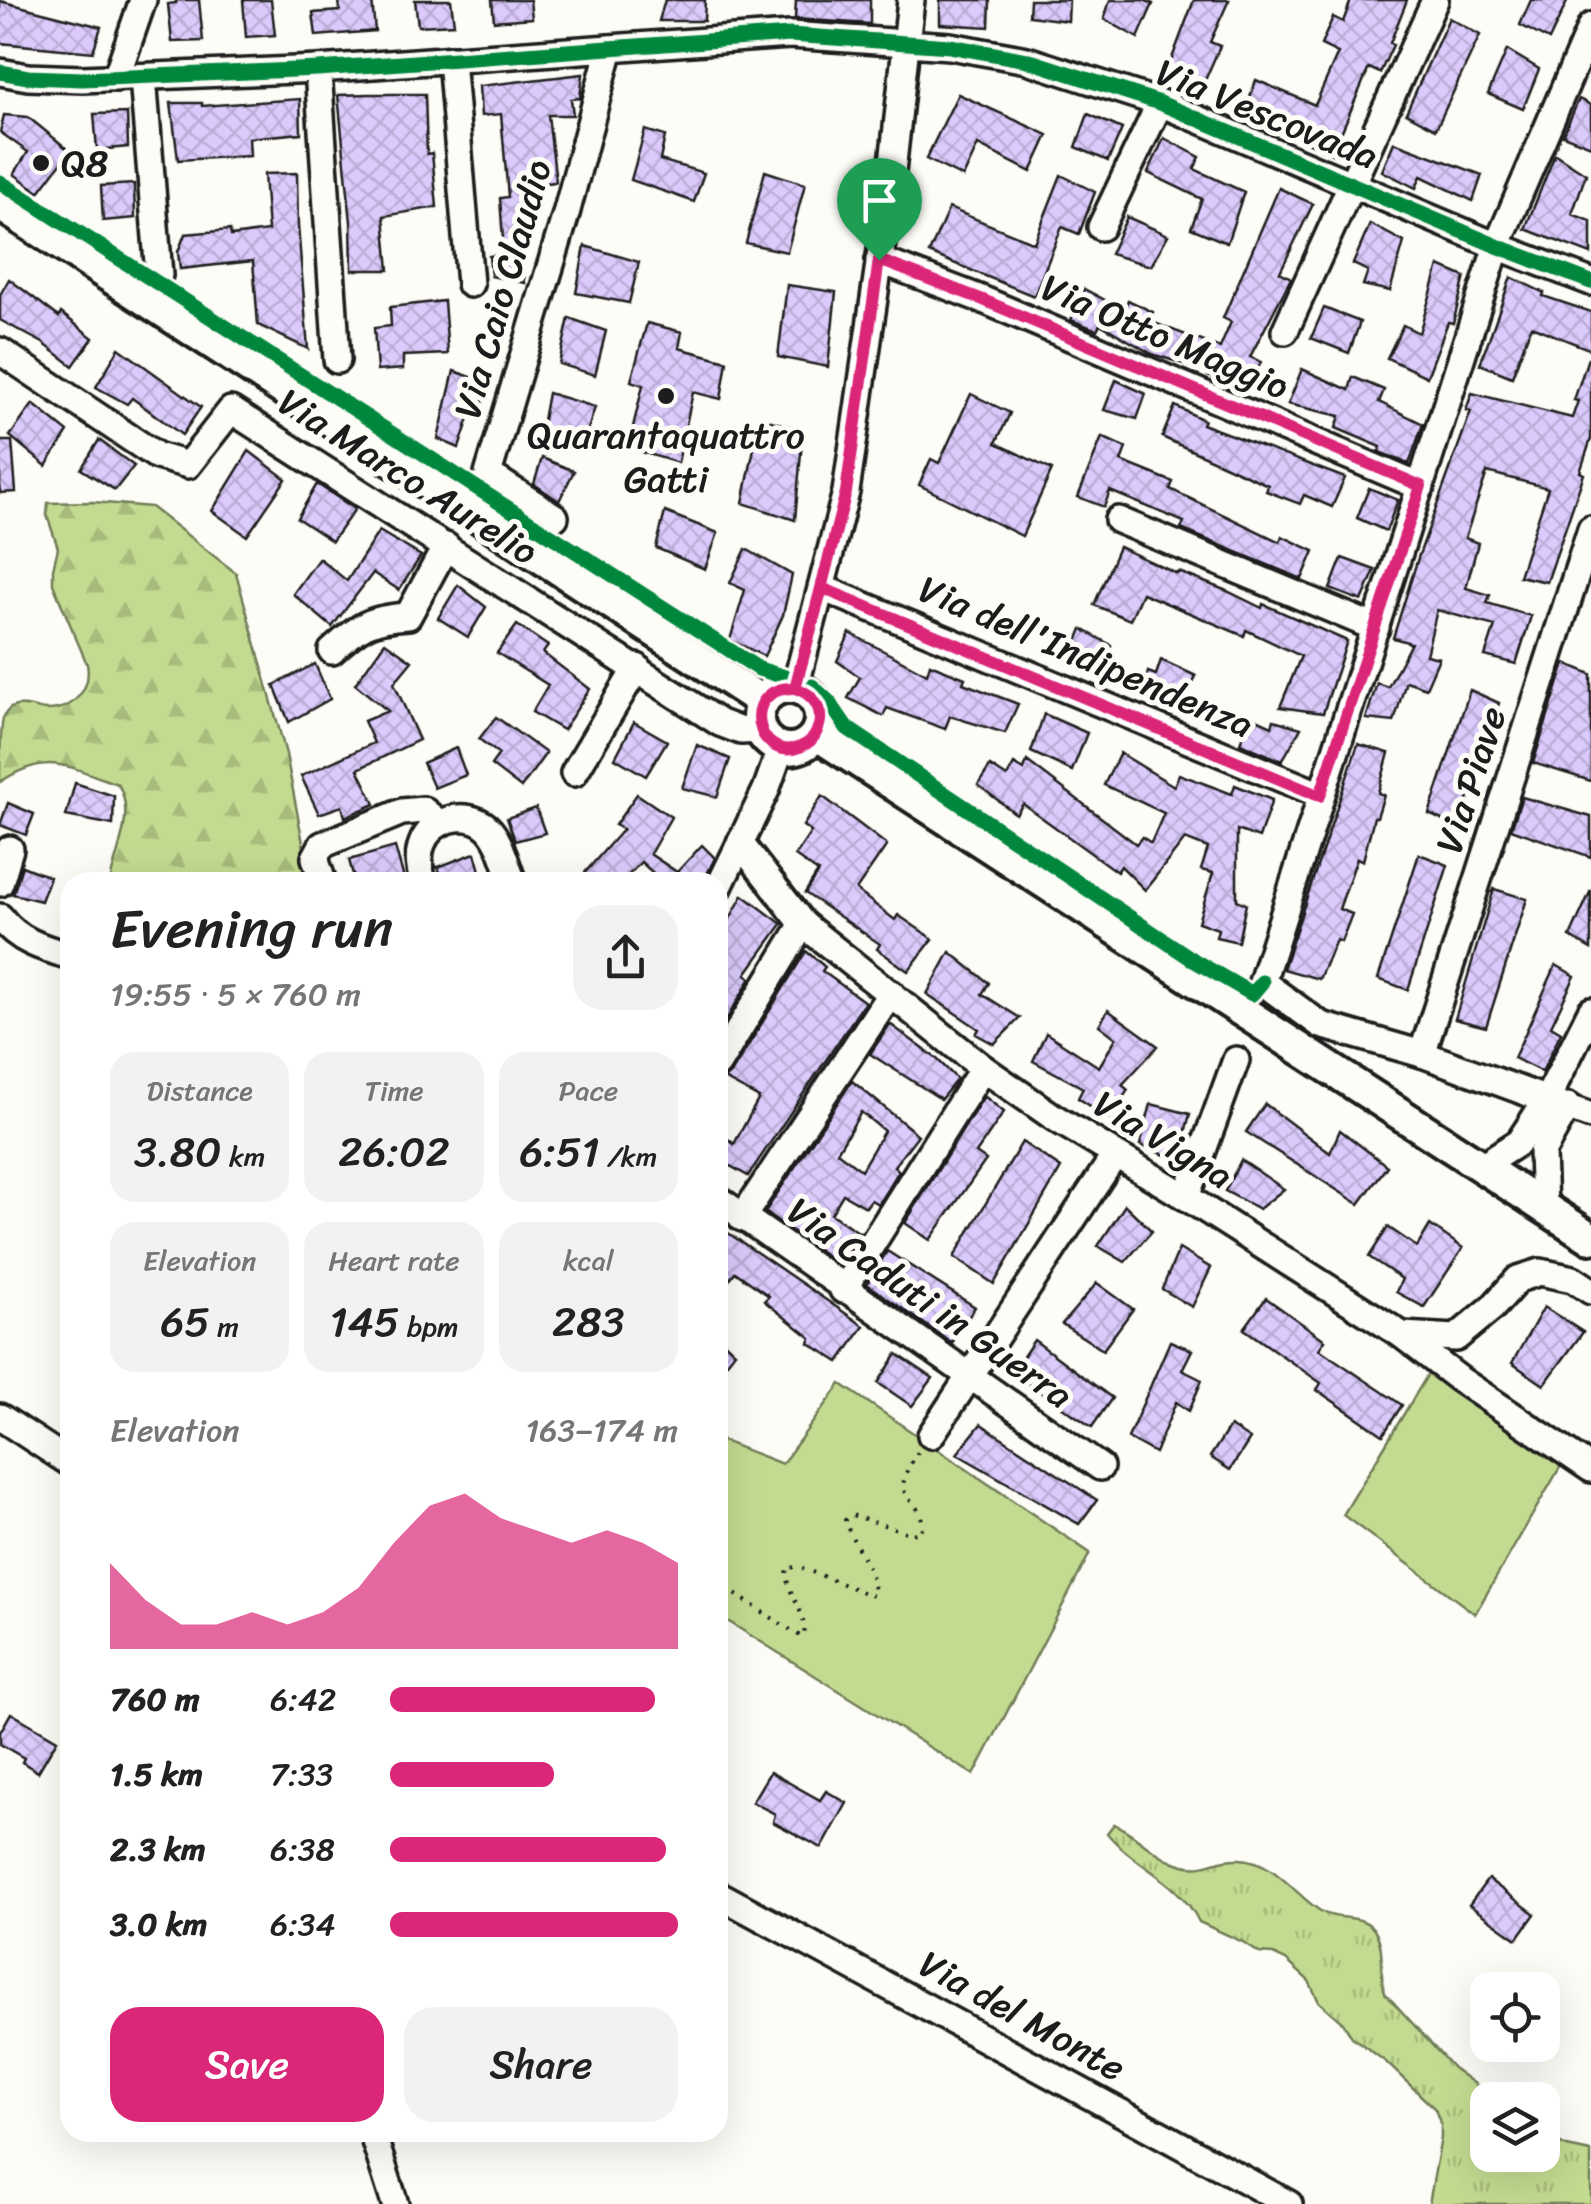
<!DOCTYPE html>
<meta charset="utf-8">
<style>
body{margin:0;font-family:Sriracha,sans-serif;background:#f2f2f2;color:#222;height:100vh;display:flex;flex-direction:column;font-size:38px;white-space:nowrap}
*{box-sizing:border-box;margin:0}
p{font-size:32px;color:#767676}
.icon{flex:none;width:55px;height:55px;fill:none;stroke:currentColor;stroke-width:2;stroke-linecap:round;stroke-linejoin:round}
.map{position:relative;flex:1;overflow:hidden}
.drawer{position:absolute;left:60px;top:872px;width:668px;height:1270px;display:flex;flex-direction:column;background:#fff;border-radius:30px;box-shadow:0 10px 40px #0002}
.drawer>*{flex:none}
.buttons{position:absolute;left:1470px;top:1972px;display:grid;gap:20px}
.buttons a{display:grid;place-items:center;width:90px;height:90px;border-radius:20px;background:#fff;box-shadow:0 10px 40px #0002;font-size:50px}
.pin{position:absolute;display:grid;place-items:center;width:85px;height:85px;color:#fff;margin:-102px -42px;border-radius:50% 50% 50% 0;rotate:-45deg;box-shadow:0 0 10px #0007}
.pin .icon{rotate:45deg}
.round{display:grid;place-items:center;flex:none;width:105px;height:105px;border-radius:30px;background:#f2f2f2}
.overview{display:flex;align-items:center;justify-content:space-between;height:170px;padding:0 50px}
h1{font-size:55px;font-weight:600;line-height:75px}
.metrics{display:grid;grid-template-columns:repeat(3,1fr);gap:15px;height:170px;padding:10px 50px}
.metrics div{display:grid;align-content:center;border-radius:25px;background:#f2f2f2;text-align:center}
.metrics b{font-size:42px;font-weight:600}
.metrics small{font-size:28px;font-weight:400}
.metrics p{font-size:28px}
.chart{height:280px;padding:20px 50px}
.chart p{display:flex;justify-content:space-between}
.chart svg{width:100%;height:180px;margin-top:10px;fill:#db2777;opacity:.7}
.action{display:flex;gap:20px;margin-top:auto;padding:20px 50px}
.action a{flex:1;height:115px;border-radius:30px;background:#db2777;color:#fff;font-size:40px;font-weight:600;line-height:115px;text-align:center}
.action a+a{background:#f2f2f2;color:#222}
ul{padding:0 50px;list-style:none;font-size:32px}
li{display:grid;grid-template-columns:160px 120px 1fr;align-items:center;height:75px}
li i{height:25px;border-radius:12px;background:#db2777}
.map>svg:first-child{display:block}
</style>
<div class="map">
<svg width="1591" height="2204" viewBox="0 0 1591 2204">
<defs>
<pattern id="grass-tufts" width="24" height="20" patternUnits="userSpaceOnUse" patternTransform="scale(2.5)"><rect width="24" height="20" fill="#c3db91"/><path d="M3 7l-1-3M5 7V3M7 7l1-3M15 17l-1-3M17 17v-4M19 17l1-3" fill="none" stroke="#a7bb7c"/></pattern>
<pattern id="forest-firs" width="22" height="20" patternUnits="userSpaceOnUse" patternTransform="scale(2.5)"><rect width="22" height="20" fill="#c3db91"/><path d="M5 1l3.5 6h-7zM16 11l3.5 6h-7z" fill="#a7bb7c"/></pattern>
<pattern id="building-cross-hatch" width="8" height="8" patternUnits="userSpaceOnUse" patternTransform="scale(2.5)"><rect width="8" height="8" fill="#dbcafc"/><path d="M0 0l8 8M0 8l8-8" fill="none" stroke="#bbadd7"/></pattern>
</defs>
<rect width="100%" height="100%" fill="#fdfcf7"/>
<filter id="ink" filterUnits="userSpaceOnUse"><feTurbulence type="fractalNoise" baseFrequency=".01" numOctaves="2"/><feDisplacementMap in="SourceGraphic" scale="20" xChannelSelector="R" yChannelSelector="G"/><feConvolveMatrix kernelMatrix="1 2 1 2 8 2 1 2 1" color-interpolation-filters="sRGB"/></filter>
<g filter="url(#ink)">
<path fill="url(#grass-tufts)" stroke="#707c56" stroke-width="2.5" d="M1114,1824C1136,1834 1151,1852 1172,1861C1204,1875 1211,1858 1239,1859C1275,1860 1295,1896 1322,1912C1340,1922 1365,1912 1376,1933C1386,1951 1378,1974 1385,1993L1453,2068L1497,2100H1488V2155H1542L1543,2135L1567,2147L1591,2152V2204H1429L1441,2138V2125L1435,2109L1386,2062L1352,2037L1343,2023L1319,2002L1309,1981L1286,1960L1273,1954L1259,1953L1243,1942L1199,1922C1180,1881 1134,1866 1107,1833Z"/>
<path fill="url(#forest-firs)" stroke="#707c56" stroke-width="2.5" d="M93,502L151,507L236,573L286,754L303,843L314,882H110C116,850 136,814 118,784C67,767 49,750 0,782C0,764 0,733 3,718C5,714 9,708 13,707C23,703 36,709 45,710C72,711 92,690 87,664L53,584V569L58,548L47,515L48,503Z"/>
<g fill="#c3db91" stroke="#707c56" stroke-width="2.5">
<polygon points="1431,1369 1566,1457 1475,1614 1343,1515"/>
<polygon points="841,1384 1090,1553 974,1775 718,1615 718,1439 782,1464"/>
</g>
<g fill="url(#building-cross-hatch)" stroke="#1c1c1c" stroke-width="2.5" fill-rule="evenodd">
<polygon points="176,0 199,0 203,41 172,42 168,4 176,3"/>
<polygon points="243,0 271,0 275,35 246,37"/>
<polygon points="339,0 372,0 375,31 316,36 313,13 340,11"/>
<polygon points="415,0 451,0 454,24 418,26"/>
<polygon points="492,0 530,0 532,18 494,21"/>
<polygon points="665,0 705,0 704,21 659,21"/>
<polygon points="796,0 870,0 870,24 795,19"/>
<polygon points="940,0 990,0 989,27 940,24"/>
<polygon points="1030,0 1069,0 1068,21 1029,16"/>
<polygon points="1110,0 1144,0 1153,4 1138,38 1104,19"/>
<polygon points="1194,0 1229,0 1210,42 1220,46 1202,87 1165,77"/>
<polygon points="1351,0 1407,0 1390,43 1393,45 1380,73 1369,68 1332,154 1245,112 1256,80 1315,105 1338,53 1321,45 1333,17 1343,22"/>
<polygon points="1531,0 1568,0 1549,40 1520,25"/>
<polygon points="0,1 101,27 93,52 0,43"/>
<polygon points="1449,18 1480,35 1436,129 1406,113"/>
<polygon points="1507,50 1539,69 1523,109 1488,94"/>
<polygon points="583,74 580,98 571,99 573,115 548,115 556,182 532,184 534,231 519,232 525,283 491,276 489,256 504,254 500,198 508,197 501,114 481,116 479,86"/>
<polygon points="369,94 425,94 427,154 432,153 437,207 384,216 389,270 352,270 351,222 338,95"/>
<polygon points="958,94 1048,135 1031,172 978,145 963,177 926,159"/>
<polygon points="300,99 301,133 249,138 250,156 178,160 171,103 202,103 202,106"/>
<polygon points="1579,99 1591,105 1591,146 1563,135"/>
<polygon points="127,113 128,147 97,150 94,114"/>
<polygon points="1088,114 1122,129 1108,161 1076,147"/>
<polygon points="4,115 28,117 70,151 39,192 14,174 28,152 0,132"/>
<polygon points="645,130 665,136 660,160 704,173 694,202 631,180"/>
<polygon points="1164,138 1200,157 1194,169 1244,192 1227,243 1191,228 1202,199 1148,173"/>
<polygon points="1394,142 1482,175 1473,201 1421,176 1416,188 1382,171"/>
<polygon points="1555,154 1586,174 1572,214 1591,221 1591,254 1525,229"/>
<polygon points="765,171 805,184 787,252 746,243"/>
<polygon points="297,173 298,226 308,349 258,325 253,261 180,269 178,252 185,234 230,230 231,236 268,231 264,174"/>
<polygon points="1061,175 1095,192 1079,234 1062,227 1034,296 929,253 949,208 1034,243"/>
<polygon points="134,184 135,218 103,221 101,186"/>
<polygon points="1279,188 1313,204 1280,272 1291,278 1250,357 1261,362 1248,389 1208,376 1210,372 1152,354 1100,324 1097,330 1071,320 1084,289 1124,310 1128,300 1153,312 1149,321 1220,348 1231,322 1223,318"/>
<polygon points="1127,217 1168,235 1151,266 1110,254"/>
<polygon points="1370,224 1404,242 1390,291 1363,285 1368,271 1353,264"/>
<polygon points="585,246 639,262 629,303 576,293"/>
<polygon points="1439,266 1465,277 1453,323 1448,322 1427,377 1387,358 1403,325 1419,333"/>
<polygon points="1511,277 1544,293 1543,296 1591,312 1591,350 1531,326 1512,377 1480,364"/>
<polygon points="9,279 59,317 61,313 93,338 73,366 43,343 0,320 0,295"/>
<polygon points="787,285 836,292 828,367 778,357"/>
<polygon points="444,301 448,354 403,356 403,369 377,371 374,328 391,326 390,307"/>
<polygon points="1324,308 1360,322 1349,353 1311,338"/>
<polygon points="569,318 606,331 595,375 559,364"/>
<polygon points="647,323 682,332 679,348 727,361 721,399 693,392 678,463 628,448 643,385 631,381"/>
<polygon points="119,348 201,407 182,435 132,398 127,404 96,387"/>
<polygon points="1588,358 1591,358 1591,439 1580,472 1584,474 1547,582 1519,576 1548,488 1487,472 1465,538 1478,543 1466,588 1490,595 1487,603 1531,616 1516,664 1485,656 1495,626 1437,610 1426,655 1439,658 1426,688 1406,681 1394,722 1366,719 1377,683 1388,687 1411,643 1393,638 1418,558 1471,411 1466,410 1472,393 1572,418 1578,401 1574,400"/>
<polygon points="1302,369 1349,390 1353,377 1384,390 1379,402 1423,424 1409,464 1379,452 1381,447 1336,428 1340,416 1288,404"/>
<polygon points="454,371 486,382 481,415 470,415 459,448 438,439"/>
<polygon points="1116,380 1146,394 1137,419 1104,410"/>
<polygon points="548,393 595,407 584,442 541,431"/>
<polygon points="971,394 1010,413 996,443 1052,470 1022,536 919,485 931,459 939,463"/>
<polygon points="33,404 68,432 46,466 10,436"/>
<polygon points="1175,406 1204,420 1202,424 1345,478 1332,507 1304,495 1300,504 1266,491 1268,485 1162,437"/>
<polygon points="760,418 803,430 795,520 743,503"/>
<polygon points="1102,437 1126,448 1121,461 1173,482 1170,489 1280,542 1282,536 1314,551 1302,579 1181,529 1184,522 1110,491 1104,507 1078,497"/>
<polygon points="99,440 134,466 115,490 81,469"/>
<polygon points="0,441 12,441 16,492 0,493"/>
<polygon points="249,451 286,479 247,536 212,511"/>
<polygon points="542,458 574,471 559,501 534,484"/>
<polygon points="317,484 355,509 332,541 297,518"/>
<polygon points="1369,488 1398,500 1386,531 1357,518"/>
<polygon points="665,512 718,533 705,569 656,548"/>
<polygon points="379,531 421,556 399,590 373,573 332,627 293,594 319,558 347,581"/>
<polygon points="1119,547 1177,574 1179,572 1227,591 1262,608 1263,604 1347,641 1323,713 1280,707 1301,656 1246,630 1244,636 1142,593 1130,620 1094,605"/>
<polygon points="746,549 792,575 783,615 764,656 730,640 745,590 730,583"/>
<polygon points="1342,558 1375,570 1362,601 1330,589"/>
<polygon points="458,585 486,607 468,637 438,618"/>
<polygon points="517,625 548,646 543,653 590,689 563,730 532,712 548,685 497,653"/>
<polygon points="1082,629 1111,645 1099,676 1068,663"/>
<polygon points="850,633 927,674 930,664 965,678 963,683 1018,704 1005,733 950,716 945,729 887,708 883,716 848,698 860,677 837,661"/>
<polygon points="385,642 412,661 394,683 419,740 358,769 375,804 345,817 342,806 319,814 301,776 374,743 364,721 388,711 355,684"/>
<polygon points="1161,660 1196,676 1181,713 1149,702 1151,692 1143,690 1148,672 1156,675"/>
<polygon points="1565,663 1591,674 1591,781 1533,763"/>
<polygon points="315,664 330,699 289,722 274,685"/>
<polygon points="1470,690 1499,703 1459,828 1429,814"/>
<polygon points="1044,714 1087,733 1072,771 1031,752"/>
<polygon points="1250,716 1272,726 1274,720 1301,728 1282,761 1240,743"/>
<polygon points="496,717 546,753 521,788 491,765 499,754 479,739"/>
<polygon points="634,722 667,741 646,776 615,758"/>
<polygon points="1358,744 1389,753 1378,793 1384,795 1377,817 1374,817 1363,861 1357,858 1339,909 1352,914 1341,942 1336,940 1319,979 1283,969"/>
<polygon points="697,745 730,759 717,797 682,788"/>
<polygon points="456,748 466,775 434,788 423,763"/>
<polygon points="1120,753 1174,786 1179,774 1232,794 1235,785 1272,800 1259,838 1237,830 1237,900 1246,904 1238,942 1216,937 1218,929 1198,922 1213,873 1201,870 1208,848 1185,839 1145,890 1121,866 1117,872 1023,804 1016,814 978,785 990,766 1007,777 1014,764 1024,770 1027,761 1136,844 1142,837 1151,843 1164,813 1104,785"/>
<polygon points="75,783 114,796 113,825 66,816"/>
<polygon points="637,794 671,817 650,854 677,872 702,845 715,858 703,882 663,882 641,862 622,882 591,882 583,875 623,829 615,825"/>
<polygon points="822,796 887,845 856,890 895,920 898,915 933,939 908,971 877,949 880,944 805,893 818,872 795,856 811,832 803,826"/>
<polygon points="1522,797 1591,817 1591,857 1511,829"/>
<polygon points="8,803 34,814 26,835 0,825"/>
<polygon points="536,808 545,833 515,841 507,818"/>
<polygon points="395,847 405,882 355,882 349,860"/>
<polygon points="475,853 483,882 443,882 438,867"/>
<polygon points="1419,854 1448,865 1408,990 1378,979"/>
<polygon points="22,866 50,877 41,901 13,894"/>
<polygon points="1494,889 1527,899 1486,1027 1455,1019"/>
<polygon points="1591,890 1591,949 1570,937"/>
<polygon points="743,895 782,924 746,974 751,978 718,1034 718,951 726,938 721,935"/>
<polygon points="806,951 825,967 822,971 865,1002 748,1176 718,1159 718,1131 734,1144 759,1098 724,1079 732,1072"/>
<polygon points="950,952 989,983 982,994 1020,1018 994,1044 976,1034 979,1029 927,994"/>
<polygon points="1556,965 1575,976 1551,1026 1561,1032 1542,1072 1514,1058"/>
<polygon points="1108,1010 1158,1046 1122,1085 1128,1090 1109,1118 1078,1098 1083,1088 1033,1061 1046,1033 1099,1067 1116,1038 1099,1025"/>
<polygon points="890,1024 937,1059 957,1079 941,1099 870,1054"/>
<path d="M852,1081L918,1135L894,1166L899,1171L878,1204L871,1200L866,1207L843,1194L831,1214L860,1233L840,1265L765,1212ZM861,1112L884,1131L861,1170L837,1152Z"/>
<polygon points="984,1096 1004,1112 976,1153 986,1160 930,1240 905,1223"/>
<polygon points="1151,1104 1190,1114 1178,1160 1140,1145"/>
<polygon points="1265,1104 1330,1153 1340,1130 1387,1166 1359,1204 1246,1132"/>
<polygon points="1022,1142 1061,1168 994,1284 954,1257"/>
<polygon points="1241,1160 1284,1189 1259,1209 1225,1191"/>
<polygon points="1125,1205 1152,1231 1125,1262 1098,1246"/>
<polygon points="1430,1225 1463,1248 1424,1307 1396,1292 1402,1279 1369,1257 1388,1227 1417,1247"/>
<polygon points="718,1226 864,1326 839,1362 809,1343 811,1338 764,1301 769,1296 735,1272 718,1295"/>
<polygon points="1179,1249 1211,1268 1192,1307 1162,1289"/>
<polygon points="887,1251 975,1307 952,1343 867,1284"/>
<polygon points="1097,1283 1133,1309 1103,1350 1062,1324"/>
<polygon points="1266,1298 1325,1340 1319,1349 1402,1405 1383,1435 1317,1390 1321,1383 1244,1329"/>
<polygon points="1544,1307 1583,1332 1544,1385 1512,1363"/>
<polygon points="718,1336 735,1352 718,1374"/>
<polygon points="1034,1340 1112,1398 1092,1427 1012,1373"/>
<polygon points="1170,1341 1192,1350 1182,1370 1202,1380 1189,1411 1176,1402 1155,1453 1128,1438"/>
<polygon points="897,1354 933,1378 912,1406 878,1383"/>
<polygon points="981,1424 1097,1500 1079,1524 957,1454"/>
<polygon points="1230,1426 1250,1439 1230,1470 1210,1457"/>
<polygon points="11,1713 57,1740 38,1772 22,1762 24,1758 0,1744 0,1732"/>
<polygon points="770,1772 820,1800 826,1791 847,1803 822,1848 773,1822 775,1814 752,1802"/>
<polygon points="1488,1879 1535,1914 1517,1939 1469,1905"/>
</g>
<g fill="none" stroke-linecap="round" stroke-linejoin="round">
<defs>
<g id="minor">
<polyline points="1591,26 1497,246 1262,982 1321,1025 1422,1054 1591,1116"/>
<polyline points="451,59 470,284"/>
<polyline points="318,69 337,360"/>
<polyline points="0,72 28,77 82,79 318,69 790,35 950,46 1027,60 1160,103 1497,246 1591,282"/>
<polyline points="143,77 159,275"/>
<polyline points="116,78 143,0"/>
<polyline points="1101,227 1160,103"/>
<polyline points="879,260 981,299 1421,487"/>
<polyline points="1285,331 1435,0"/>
<polyline points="0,351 157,456 188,465 231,410 720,723 741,731 761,730"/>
<polyline points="555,517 488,474 566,214 610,48"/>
<polyline points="1118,520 1376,628"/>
<polyline points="822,588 1321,795"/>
<path d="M332,651C359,626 370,618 408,616L446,546"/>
<polyline points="795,688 846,492 891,181 911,0"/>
<polyline points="574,773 637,667"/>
<polyline points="740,843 803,924 983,1068 1055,1118 1186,1197 1402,1335 1456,1338 1492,1308 1518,1279 1540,1272 1573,1279 1591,1291"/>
<polyline points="323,882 315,858 322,845 402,812 423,810 439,823"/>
<path d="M423,882C420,870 417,857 422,844C431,819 466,809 487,827C501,840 506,865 513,882"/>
<polyline points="0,883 10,849"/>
<polyline points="718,889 766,790 781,748"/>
<path d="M0,917C18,941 43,948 70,956"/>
<polyline points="1422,1054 1591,529"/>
<polyline points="718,1064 803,924"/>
<polyline points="1480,1167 1519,1142 1547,1099 1591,1011"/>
<polyline points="1186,1197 1236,1060"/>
<polyline points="718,1199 1100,1467"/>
<polyline points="1544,1208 1542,1152 1568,1106"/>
<polyline points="742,1218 891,993"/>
<polyline points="843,1290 983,1068"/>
<polyline points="1402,1335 1459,1379 1591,1469"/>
<polyline points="0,1417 70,1463"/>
<polyline points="931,1435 1115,1155"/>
<polyline points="718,1894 1289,2204"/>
<polyline points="372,2132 395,2204"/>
</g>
<g id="major">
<polyline points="0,205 763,702"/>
<circle cx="789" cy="718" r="31"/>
<polyline points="816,734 1591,1238"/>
</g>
</defs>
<use href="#minor" stroke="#1c1c1c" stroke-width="32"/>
<use href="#major" stroke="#1c1c1c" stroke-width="38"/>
<path stroke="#1c1c1c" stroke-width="4" stroke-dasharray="2.5 8" stroke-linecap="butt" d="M718,1583L800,1636H804C808,1610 782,1590 787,1567L802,1568L873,1596C878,1572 851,1543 845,1520L852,1515L912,1534L921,1532C930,1494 879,1507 919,1451"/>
<use href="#minor" stroke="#fdfcf7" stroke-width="25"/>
<use href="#major" stroke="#fdfcf7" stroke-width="30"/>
<defs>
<g id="cycleway">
<polyline points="0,72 28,77 82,79 318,69 790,35 950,46 1027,60 1160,103 1497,246 1591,282"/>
<polyline points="0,182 759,669 788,678"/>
<polyline points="812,686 830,703 847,728 1195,961 1252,994 1262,982"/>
</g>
</defs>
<use href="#cycleway" stroke="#fdfcf7" stroke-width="21"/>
<use href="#cycleway" stroke="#00873e" stroke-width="15"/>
</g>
</g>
<g fill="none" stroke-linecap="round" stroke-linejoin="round" filter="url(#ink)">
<defs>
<path id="route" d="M879,260L846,492L795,688C738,686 756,764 800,747C808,744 814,739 817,731C826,711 814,694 795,688L822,588L1320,796L1421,486L981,299L879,260"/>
</defs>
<use href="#route" stroke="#fff" stroke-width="20"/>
<use href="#route" stroke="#db2777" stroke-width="12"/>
</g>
<g fill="#1c1c1c" stroke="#fdfcf7" stroke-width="4">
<circle cx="41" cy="163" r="10"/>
<circle cx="666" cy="396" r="10"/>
</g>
<g text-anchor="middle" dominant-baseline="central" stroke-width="10" stroke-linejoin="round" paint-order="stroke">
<g font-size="38" fill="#1c1c1c" stroke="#fdfcf7">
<text transform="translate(1267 114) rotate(22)">Via Vescovada</text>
<text transform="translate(503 289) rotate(-74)">Via Caio Claudio</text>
<text transform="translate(1165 337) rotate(23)">Via Otto Maggio</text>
<text transform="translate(408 477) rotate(32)">Via Marco Aurelio</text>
<text transform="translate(1086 657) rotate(23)">Via dell'Indipendenza</text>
<text transform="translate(1471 780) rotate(-72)">Via Piave</text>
<text transform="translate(1163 1140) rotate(31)">Via Vigna</text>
<text transform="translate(930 1303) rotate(35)">Via Caduti in Guerra</text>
<text transform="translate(1022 2016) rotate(29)">Via del Monte</text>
</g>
<g font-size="38" fill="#1c1c1c" stroke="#fdfcf7" text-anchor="start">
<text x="61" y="163">Q8</text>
<text x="666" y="435" text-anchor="middle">Quarantaquattro<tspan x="666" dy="44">Gatti</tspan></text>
</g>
</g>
</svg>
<div class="buttons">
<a><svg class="icon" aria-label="locate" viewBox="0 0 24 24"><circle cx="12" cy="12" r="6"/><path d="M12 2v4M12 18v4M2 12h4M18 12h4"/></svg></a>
<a><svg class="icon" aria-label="layers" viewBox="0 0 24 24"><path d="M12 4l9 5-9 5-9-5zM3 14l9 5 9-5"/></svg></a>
</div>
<div class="pin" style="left:879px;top:260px;background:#1e9e55"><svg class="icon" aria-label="arrive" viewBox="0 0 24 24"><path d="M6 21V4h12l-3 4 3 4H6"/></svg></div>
<section class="drawer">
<div class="overview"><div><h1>Evening run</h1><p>19:55 · 5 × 760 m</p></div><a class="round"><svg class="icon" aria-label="share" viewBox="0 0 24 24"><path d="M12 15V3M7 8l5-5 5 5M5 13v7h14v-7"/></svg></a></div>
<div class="metrics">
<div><p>Distance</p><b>3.80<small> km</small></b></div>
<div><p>Time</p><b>26:02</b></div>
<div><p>Pace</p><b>6:51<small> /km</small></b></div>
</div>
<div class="metrics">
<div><p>Elevation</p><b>65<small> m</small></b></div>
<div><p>Heart rate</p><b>145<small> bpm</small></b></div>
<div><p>kcal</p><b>283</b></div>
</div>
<div class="chart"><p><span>Elevation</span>163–174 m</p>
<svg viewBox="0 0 160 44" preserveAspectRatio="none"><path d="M0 44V23L10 32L20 38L30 38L40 35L50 38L60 35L70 29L80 18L90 9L100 6L110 12L120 15L130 18L140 15L150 18L160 23V44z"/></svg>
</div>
<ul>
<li><b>760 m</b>6:42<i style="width:92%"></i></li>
<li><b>1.5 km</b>7:33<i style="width:57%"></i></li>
<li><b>2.3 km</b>6:38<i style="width:96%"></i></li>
<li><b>3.0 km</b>6:34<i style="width:100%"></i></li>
</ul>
<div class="action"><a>Save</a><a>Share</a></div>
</section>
</div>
